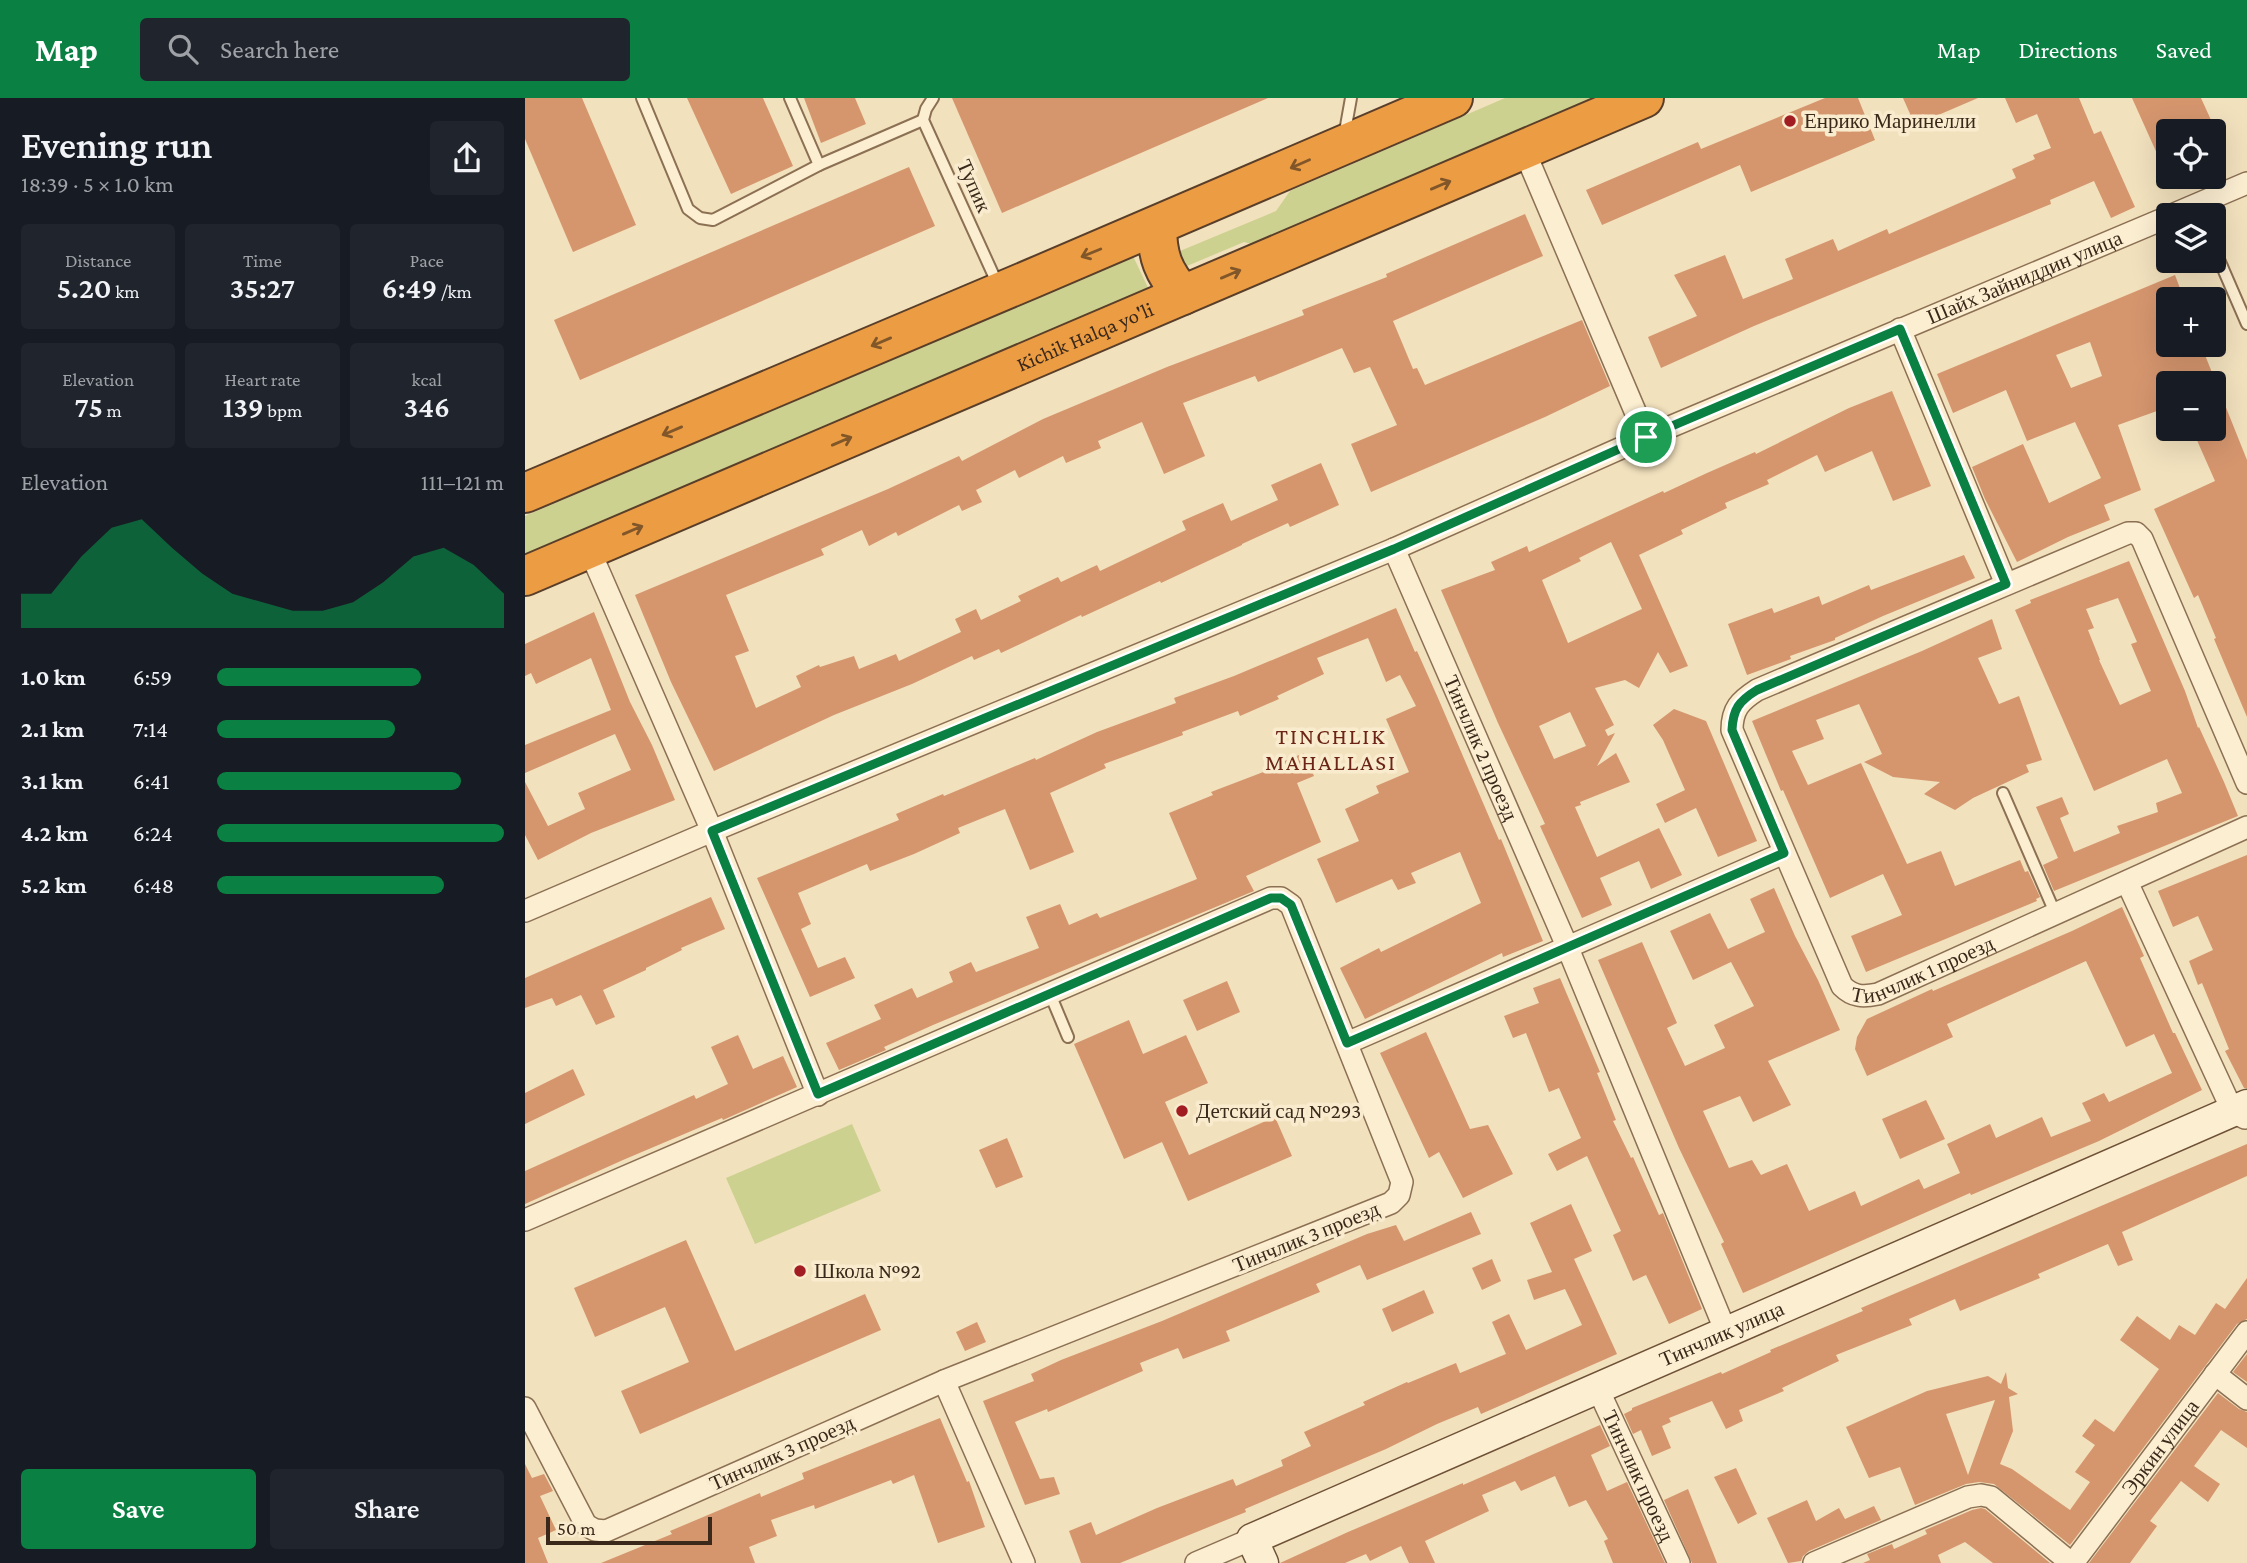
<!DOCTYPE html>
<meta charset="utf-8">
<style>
body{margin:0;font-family:"Crimson Pro",serif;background:#20242c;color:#f1f3f6;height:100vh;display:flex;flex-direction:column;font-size:26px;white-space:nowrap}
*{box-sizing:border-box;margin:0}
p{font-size:23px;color:#9ea1a6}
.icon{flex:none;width:38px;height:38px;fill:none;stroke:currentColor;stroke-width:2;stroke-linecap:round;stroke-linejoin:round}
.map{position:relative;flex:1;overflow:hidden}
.details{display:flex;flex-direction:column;background:#171b24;width:525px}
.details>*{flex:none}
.controls{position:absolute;left:1631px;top:21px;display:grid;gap:14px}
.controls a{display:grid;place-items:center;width:70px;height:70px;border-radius:7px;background:#171b24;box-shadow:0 7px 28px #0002;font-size:35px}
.scale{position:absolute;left:21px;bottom:18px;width:166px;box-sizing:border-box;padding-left:7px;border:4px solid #3a291a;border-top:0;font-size:19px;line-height:24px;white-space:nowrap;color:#3a291a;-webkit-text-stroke:5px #f9ebcd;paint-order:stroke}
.pin{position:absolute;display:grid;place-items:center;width:60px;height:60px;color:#fff;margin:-30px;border:4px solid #fff;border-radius:50%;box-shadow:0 2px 7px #0007}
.round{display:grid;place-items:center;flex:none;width:74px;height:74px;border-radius:7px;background:#20242c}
.summary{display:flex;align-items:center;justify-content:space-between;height:119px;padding:0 21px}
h1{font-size:38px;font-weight:600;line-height:52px}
.stats{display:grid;grid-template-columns:repeat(3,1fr);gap:10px;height:119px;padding:7px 21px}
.stats div{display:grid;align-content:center;border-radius:7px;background:#20242c;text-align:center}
.stats b{font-size:30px;font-weight:600}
.stats small{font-size:19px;font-weight:400}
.stats p{font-size:19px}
.chart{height:196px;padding:14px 21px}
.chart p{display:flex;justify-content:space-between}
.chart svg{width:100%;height:126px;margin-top:7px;fill:#0b8043;opacity:.7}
.cta{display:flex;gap:14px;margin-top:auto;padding:14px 21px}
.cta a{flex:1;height:80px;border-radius:7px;background:#0b8043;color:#fff;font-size:28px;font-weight:600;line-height:80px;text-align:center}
.cta a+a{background:#20242c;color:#f1f3f6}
ul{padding:0 21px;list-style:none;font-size:23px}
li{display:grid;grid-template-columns:112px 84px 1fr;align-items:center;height:52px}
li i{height:18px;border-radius:9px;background:#0b8043}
header{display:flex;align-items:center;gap:42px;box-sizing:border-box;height:98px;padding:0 35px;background:#0b8043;color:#fff}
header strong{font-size:33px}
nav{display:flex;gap:38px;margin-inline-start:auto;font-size:24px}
.search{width:490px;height:63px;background:#20242c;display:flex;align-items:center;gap:18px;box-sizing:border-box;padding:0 24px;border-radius:7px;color:#9ea1a6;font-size:26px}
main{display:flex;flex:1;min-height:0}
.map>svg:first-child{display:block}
</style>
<header>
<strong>Map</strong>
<div class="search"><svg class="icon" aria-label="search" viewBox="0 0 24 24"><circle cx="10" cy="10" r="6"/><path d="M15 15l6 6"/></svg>Search here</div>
<nav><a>Map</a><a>Directions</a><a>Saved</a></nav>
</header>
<main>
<section class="details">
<div class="summary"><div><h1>Evening run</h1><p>18:39 · 5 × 1.0 km</p></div><a class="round"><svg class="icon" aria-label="share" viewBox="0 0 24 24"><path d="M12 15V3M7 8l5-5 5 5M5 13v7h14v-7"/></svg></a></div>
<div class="stats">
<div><p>Distance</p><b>5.20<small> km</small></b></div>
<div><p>Time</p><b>35:27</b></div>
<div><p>Pace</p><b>6:49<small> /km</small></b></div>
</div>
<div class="stats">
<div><p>Elevation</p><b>75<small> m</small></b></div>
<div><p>Heart rate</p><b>139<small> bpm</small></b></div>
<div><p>kcal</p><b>346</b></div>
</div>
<div class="chart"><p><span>Elevation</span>111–121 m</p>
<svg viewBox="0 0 160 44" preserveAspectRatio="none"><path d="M0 44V32L10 32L20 19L30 9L40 6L50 16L60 25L70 32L80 35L90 38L100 38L110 35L120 28L130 19L140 16L150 22L160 32V44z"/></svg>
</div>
<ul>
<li><b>1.0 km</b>6:59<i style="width:71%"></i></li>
<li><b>2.1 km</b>7:14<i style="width:62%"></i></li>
<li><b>3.1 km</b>6:41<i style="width:85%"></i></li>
<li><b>4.2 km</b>6:24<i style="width:100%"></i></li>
<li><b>5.2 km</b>6:48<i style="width:79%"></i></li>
</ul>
<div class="cta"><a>Save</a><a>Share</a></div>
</section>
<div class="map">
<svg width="1722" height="1465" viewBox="0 0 1722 1465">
<rect width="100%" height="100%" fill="#f2e1bd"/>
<g fill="#ccd190">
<polygon points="980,0 1079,0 737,149 719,144 662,168 655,153 751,113 765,93"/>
<polygon points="608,158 626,196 0,462 0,418"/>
<polygon points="327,1026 356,1093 230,1146 201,1080"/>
</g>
<g fill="#d5966e" fill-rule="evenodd">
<polygon points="0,0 57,0 111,127 48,154 0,41"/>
<polygon points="162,0 238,0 268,68 206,96"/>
<polygon points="279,0 330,0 341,26 296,45"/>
<polygon points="427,0 743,0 477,115"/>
<polygon points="1300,0 1333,0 1350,42 1226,94 1215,67 1077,127 1061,92 1173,44 1176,51"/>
<polygon points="1378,0 1453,0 1390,27"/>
<polygon points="1480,0 1554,0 1569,36 1576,33 1610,109 1586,120 1569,83 1525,102 1526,106 1229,228 1136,270 1123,239 1172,218 1149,177 1200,157 1218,201 1268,181 1260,161 1308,141 1313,153 1362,131 1364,136 1491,80 1487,71 1510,61 1508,57 1526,50 1512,16 1491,25"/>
<polygon points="1607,0 1676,0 1691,33 1643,33 1643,80"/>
<polygon points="384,69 410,128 55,282 29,222"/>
<polygon points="1000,116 1018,158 868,223 888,271 892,270 900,287 1057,222 1085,288 1020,319 846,394 826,346 872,327 845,269 829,275 817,250 733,284 730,278 658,305 680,358 639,376 617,324 573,343 576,350 541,365 538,358 494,380 490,372 451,392 457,404 437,413 434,407 373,438 371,434 344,448 337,432 296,451 299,457 201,497 224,553 210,558 231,610 276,589 271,578 294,567 295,569 329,558 334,571 371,556 374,563 436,534 430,521 451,511 456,522 496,503 493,498 533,479 536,484 572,467 575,473 661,432 657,423 698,405 706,423 753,402 746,387 796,365 814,407 765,429 763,425 717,446 717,447 636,485 635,483 557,519 556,517 476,555 474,551 449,562 447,558 387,586 309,617 189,673 146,584 110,497 363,391 434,358 437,363 518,321 642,269 779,217 777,212 862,179 861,176"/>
<path d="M1650,177L1659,201H1643V247H1676L1722,362V619L1689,541L1691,540L1673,497L1669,500L1629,411L1690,383L1667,331H1689V285H1643V309L1593,327L1616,392L1579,407L1585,422L1543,439L1492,464L1460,401L1447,369L1498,346L1524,405L1576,380L1550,324L1502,343L1481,292L1428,315L1412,276ZM1565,244L1577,278L1546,290L1531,257Z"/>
<path d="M1367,293L1406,388L1368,403L1347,353L1300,374L1292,357L1242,382L1244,386L1200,405L1202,410L1156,432L1158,436L1114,457L1163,568L1145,575L1133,554L1114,590L1100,582L1070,590L1089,627L1080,632L1083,638L1090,635L1072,668L1091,655L1105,684L1055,704L1056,707L1050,709L1072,759L1134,730L1157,777L1126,791L1114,763L1075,780L1087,807L1057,820L1015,728L1020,726L973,625L916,492L970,472L966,464L1002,448L1004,454L1138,393L1139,395L1182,375L1230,354L1231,356L1324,310ZM1086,444L1117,511L1043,545L1017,482L1056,463L1054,460ZM1045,614L1061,648L1029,661L1014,628Z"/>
<polygon points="1439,457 1450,480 1358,518 1310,540 1310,542 1265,558 1266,561 1222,577 1203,526 1247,510 1249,515 1294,498 1297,507 1344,487 1346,492"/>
<path d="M1604,463L1660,593L1673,630L1674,629L1699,684L1713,718L1529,793L1518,767L1533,760L1511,709L1537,699L1544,716L1535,720L1549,754L1595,735L1592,728L1633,714L1631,705L1657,695L1642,661L1569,693L1490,512L1506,505L1505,502ZM1593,500L1612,544L1606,546L1626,593L1595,607L1574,562H1575L1563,532L1569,530L1561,511Z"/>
<polygon points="871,510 890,554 892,553 913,600 974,742 976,741 1018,843 978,859 977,855 840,921 815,870 854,850 856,854 956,805 935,754 886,775 891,785 873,792 867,781 811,805 792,761 834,743 820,711 854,695 851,688 884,674 861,621 891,608 875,577 861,584 843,540 792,560 799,576 752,598 754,601 715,618 713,613 657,634 658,637 579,666 581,670 525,695 549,754 505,772 480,711 433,730 435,735 389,756 345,773 342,766 273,795 286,826 276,831 293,870 320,859 330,880 285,899 232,780 374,722 371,716 418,696 419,698 510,660 511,662 572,634 651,605 649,600 709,578"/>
<polygon points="69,514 105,604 127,647 150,702 66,735 13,762 0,737 0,684 23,728 60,711 53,695 106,672 90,636 0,675 0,647 86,612 66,560 11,586 6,575 0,578 0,546"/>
<polygon points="1467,521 1477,551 1453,560 1474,606 1494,598 1517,662 1501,667 1504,674 1448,700 1430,712 1399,696 1415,684 1368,679 1339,664 1357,656 1334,606 1291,622 1299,641 1267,653 1283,687 1336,665 1382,766 1416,753 1430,788 1495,762 1500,774 1503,773 1515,799 1511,801 1512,803 1341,874 1326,838 1377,817 1358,776 1305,800 1258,692 1256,693 1227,623 1397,553"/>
<polygon points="1149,611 1181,623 1232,743 1193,759 1171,710 1140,725 1131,706 1160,692 1138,642 1128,627"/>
<polygon points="779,655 789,678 772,685 796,744 721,778 729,793 408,927 359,949 361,952 314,972 301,945 356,921 349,907 387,890 392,900 428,884 424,874 446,864 451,874 514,850 501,819 535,806 544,827 572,815 575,820 672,781 644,715 688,697 686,694 741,673 740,671"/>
<polygon points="1722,757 1722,990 1719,990 1700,953 1704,951 1677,885 1673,887 1664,863 1688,852 1673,818 1648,829 1633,793"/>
<polygon points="1249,790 1270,838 1293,882 1315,932 1243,963 1266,1007 1228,1024 1215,998 1178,1013 1204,1070 1227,1062 1236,1077 1262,1066 1284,1113 1330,1093 1336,1108 1394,1081 1399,1091 1435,1075 1422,1046 1465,1026 1471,1040 1517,1019 1526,1039 1566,1023 1557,1005 1579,995 1584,1004 1647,975 1629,936 1601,949 1561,863 1422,926 1428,939 1342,978 1330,951 1332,939 1342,921 1407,891 1408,893 1547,833 1597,809 1619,858 1615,860 1648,935 1650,935 1677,992 1574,1043 1446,1097 1445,1095 1218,1195 1196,1146 1199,1144 1154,1050 1073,862 1117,844 1152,925 1142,930 1160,968 1200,950 1189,927 1229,908 1206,864 1168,882 1145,833 1185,815 1203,851 1240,834 1225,801"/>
<polygon points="186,799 200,831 156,850 157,852 121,870 121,872 78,892 90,919 71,927 56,897 31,908 27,900 0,910 0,880"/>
<polygon points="1035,880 1075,974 1072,975 1091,1022 1088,1023 1106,1060 1108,1059 1134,1117 1138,1115 1177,1211 1144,1226 1121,1177 1108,1183 1088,1137 1096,1133 1062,1058 1032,1073 1023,1056 1056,1040 1034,990 1024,994 1001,935 988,940 979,918 1014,905 1008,890"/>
<polygon points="702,883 715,914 672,933 658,902"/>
<polygon points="604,922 618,956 661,937 683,985 640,1004 664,1057 750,1019 767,1058 663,1103 637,1044 599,1061 549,946"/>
<polygon points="901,934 945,1031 963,1027 988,1076 938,1100 914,1054 904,1060 855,955"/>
<polygon points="213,937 228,971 258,958 272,989 198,1022 197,1020 98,1062 0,1106 0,1073 169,997 171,1001 203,986 186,949"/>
<polygon points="48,971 60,997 0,1026 0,995"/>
<polygon points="1401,1002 1420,1041 1375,1061 1357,1021"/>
<polygon points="482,1040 498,1079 471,1090 454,1052"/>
<polygon points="1722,1046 1722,1078 1597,1134 1608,1162 1593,1168 1583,1146 1513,1176 1515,1180 1435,1213 1430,1201 1384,1221 1387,1227 1311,1257 1314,1263 1257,1290 1259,1293 1214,1312 1218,1323 1201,1331 1187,1303 1144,1320 1146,1324 1137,1328 1146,1350 1127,1358 1116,1332 1108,1336 1099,1316 1107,1312 1107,1310 1196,1274 1197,1276 1246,1254 1245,1252 1338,1213 1336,1210"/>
<polygon points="1046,1106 1067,1153 1049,1161 1092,1256 956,1316 953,1309 912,1326 861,1351 720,1411 721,1414 595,1465 556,1465 544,1433 566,1424 571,1437 632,1410 708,1381 711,1388 758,1368 756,1362 786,1348 779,1334 840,1307 838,1304 882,1284 883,1285 931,1265 935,1275 981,1256 967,1224 984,1216 1001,1252 1057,1227 1040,1191 1009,1202 1002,1182 1027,1174 1005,1125"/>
<polygon points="946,1114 956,1136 842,1182 835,1167 791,1186 795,1194 701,1233 705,1243 658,1261 653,1250 615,1265 618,1273 523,1314 522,1311 490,1324 515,1381 529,1379 535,1396 500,1407 458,1303 509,1283 506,1276 536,1262 637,1223 842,1136 871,1127 879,1143"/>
<polygon points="161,1142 210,1253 340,1196 356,1232 115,1336 96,1293 164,1264 140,1209 70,1239 49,1190"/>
<polygon points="967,1161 976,1183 957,1192 947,1170"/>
<path d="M1722,1180V1221L1712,1226L1545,1447L1469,1386L1454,1384L1441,1386L1390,1407L1375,1369L1344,1380L1321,1329L1402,1293L1463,1278L1476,1286L1481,1274L1483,1290L1493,1296L1484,1299L1488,1333L1475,1366L1487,1371L1545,1412L1565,1384L1550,1374L1570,1347L1557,1338L1570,1321L1589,1334L1634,1271L1595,1242L1612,1218L1645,1242L1654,1227L1670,1237L1691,1205L1700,1211ZM1470,1302L1443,1377L1421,1316Z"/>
<polygon points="899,1192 909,1215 867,1234 857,1211"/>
<polygon points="452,1224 461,1244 440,1253 431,1234"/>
<polygon points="1722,1256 1722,1284 1708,1274"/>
<polygon points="1693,1295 1714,1311 1722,1314 1722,1350 1696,1332 1669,1368 1695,1386 1683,1404 1656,1383 1625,1423 1632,1428 1605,1465 1564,1465"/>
<polygon points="415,1320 442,1384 444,1383 460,1429 413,1445 389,1377 368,1386 366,1382 290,1411 289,1407 246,1422 252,1438 224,1449 230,1465 76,1465 147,1436 145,1433 235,1395 236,1399 279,1381 277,1375"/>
<polygon points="1075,1327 1085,1348 1066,1357 1082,1393 1102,1384 1140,1465 1088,1465 1079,1443 1083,1441 1061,1402 1044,1409 1030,1378 996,1393 990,1383 957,1397 964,1413 900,1443 910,1465 884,1465 876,1448 845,1463 841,1456 820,1465 755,1465 823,1434 938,1385 938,1387"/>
<polygon points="0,1366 7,1380 19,1376 28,1393 15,1398 31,1432 13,1440 23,1465 0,1465"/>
<polygon points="1211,1370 1232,1416 1213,1426 1189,1379"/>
<polygon points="1163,1391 1192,1465 1167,1465 1139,1402"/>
<polygon points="1282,1402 1291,1423 1314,1410 1320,1421 1349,1408 1356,1422 1284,1453 1278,1458 1276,1463 1263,1465 1242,1420"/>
<polygon points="1456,1410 1460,1411 1525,1465 1468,1465 1440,1444 1413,1457 1416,1465 1338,1465 1345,1462 1342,1456 1367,1446 1369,1451 1402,1436 1400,1432 1447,1412"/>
</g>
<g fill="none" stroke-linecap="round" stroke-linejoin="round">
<defs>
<g id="lane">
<polyline points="117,0 163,111 175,120 188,122 294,67 398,22"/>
<polyline points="265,0 294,67"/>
<polyline points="408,0 401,11 398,22 473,187"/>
<polyline points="819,39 826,0"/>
<polyline points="1689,150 1722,226"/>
<polyline points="1478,695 1531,817"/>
<polyline points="525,896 543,939"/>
</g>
<g id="street">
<polyline points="999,52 1121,339"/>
<polyline points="1647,117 1722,85"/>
<polyline points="1375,231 1481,486"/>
<polyline points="64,451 187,733 293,997"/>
<path id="s1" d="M869,451L1042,848L1201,1234"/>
<path id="s2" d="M1722,685L1617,441L1611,435H1603L1232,592C1215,603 1207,611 1207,632L1317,888C1328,899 1338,899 1353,896L1722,729"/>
<polyline points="1602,784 1708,1014 1720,1020"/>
<path id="s3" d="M0,813L187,733L869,451L1121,339L1643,119"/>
<polyline points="822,945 1259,755"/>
<polyline points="0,1122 746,800 756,800 766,807 877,1084 874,1097 866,1105 419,1283 81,1433 70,1432 61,1427 0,1310"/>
<polyline points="1690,1276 1722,1301"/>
<polyline points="419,1283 499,1465"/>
<path id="s4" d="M1072,1289L1154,1465"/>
<polyline points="671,1465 727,1441"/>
<polyline points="1289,1465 1443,1399 1456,1397 1466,1399 1546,1465"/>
<path id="s5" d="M1548,1465L1722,1234"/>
</g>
<g id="secondary">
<path id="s6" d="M738,1465L727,1441L1722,1007"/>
</g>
<g id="highway">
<path d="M632,128C632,158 638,174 658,197"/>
<path d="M0,395C309,264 620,134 928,0"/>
<path id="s7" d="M0,478L1119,0"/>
</g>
</defs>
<use href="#lane" stroke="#8c7054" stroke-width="14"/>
<use href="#street" stroke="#8c7054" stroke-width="24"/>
<use href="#secondary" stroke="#6e5137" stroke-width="33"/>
<use href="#highway" stroke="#593e29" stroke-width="42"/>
<use href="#lane" stroke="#fceed1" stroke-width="10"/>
<use href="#street" stroke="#fceed1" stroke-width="21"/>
<use href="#secondary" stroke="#fceed1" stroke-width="30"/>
<use href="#highway" stroke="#ec9c43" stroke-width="38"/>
</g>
<defs><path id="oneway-shaft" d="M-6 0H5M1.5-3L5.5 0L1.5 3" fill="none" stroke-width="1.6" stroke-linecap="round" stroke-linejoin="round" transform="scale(1.75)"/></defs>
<g stroke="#81572a">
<use href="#oneway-shaft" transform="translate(775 66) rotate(156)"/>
<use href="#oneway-shaft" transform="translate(916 87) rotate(-23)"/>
<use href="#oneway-shaft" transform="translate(566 155) rotate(158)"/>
<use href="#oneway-shaft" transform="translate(706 176) rotate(-23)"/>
<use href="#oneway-shaft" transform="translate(356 244) rotate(157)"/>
<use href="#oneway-shaft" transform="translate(147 333) rotate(157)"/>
<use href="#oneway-shaft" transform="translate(317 343) rotate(-23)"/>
<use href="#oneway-shaft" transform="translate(108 432) rotate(-23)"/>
</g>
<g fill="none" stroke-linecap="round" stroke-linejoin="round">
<defs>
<path id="route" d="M1375,231L1481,486L1232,592C1214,603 1208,611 1207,632L1259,755L822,945L766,807L756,800H746L293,996L187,733L869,451L1121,339Z"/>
</defs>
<use href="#route" stroke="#fff" stroke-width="14"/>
<use href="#route" stroke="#0b8043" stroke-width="9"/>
</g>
<g fill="#a21d22" stroke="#f9ebcd" stroke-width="2.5">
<circle cx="1265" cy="23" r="7"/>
<circle cx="657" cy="1013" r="7"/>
<circle cx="275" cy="1173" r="7"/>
</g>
<g text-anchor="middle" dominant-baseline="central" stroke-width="7" stroke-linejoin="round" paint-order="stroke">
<g font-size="21" fill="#3a291a" stroke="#f9ebcd" text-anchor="start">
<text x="1279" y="23">Енрико Маринелли</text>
<text x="671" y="1013">Детский сад №293</text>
<text x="289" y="1173">Школа №92</text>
</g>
<g font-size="21" fill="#3a291a" stroke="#f9ebcd">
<text transform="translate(449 88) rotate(66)">Тупик</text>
<text stroke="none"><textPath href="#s3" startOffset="1628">Шайх Зайниддин улица</textPath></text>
<text stroke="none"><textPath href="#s7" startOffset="609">Kichik Halqa yo'li</textPath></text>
<text stroke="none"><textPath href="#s1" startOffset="217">Тинчлик 2 проезд</textPath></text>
<text stroke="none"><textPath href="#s2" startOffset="1102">Тинчлик 1 проезд</textPath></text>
<text transform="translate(781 1139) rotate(-22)">Тинчлик 3 проезд</text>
<text stroke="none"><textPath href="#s6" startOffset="539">Тинчлик улица</textPath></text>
<text stroke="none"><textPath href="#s5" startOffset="145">Эркин улица</textPath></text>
<text transform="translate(257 1355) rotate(-24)">Тинчлик 3 проезд</text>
<text stroke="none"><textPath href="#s4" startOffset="98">Тинчлик проезд</textPath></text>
</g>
<g font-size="23" letter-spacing="2" fill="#6b2415" stroke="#f9ebcd">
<text x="806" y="638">TINCHLIK<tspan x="806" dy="26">MAHALLASI</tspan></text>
</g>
</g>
</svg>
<div class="controls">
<a><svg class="icon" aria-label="locate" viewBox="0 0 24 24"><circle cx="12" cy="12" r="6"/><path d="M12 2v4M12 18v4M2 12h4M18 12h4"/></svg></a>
<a><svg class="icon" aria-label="layers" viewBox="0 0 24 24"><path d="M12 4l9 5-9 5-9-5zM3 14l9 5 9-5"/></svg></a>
<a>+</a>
<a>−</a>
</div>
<div class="scale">50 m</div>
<div class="pin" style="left:1121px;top:339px;background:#1e9e55"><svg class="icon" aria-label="arrive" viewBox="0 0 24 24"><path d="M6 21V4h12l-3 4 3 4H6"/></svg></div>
</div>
</main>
